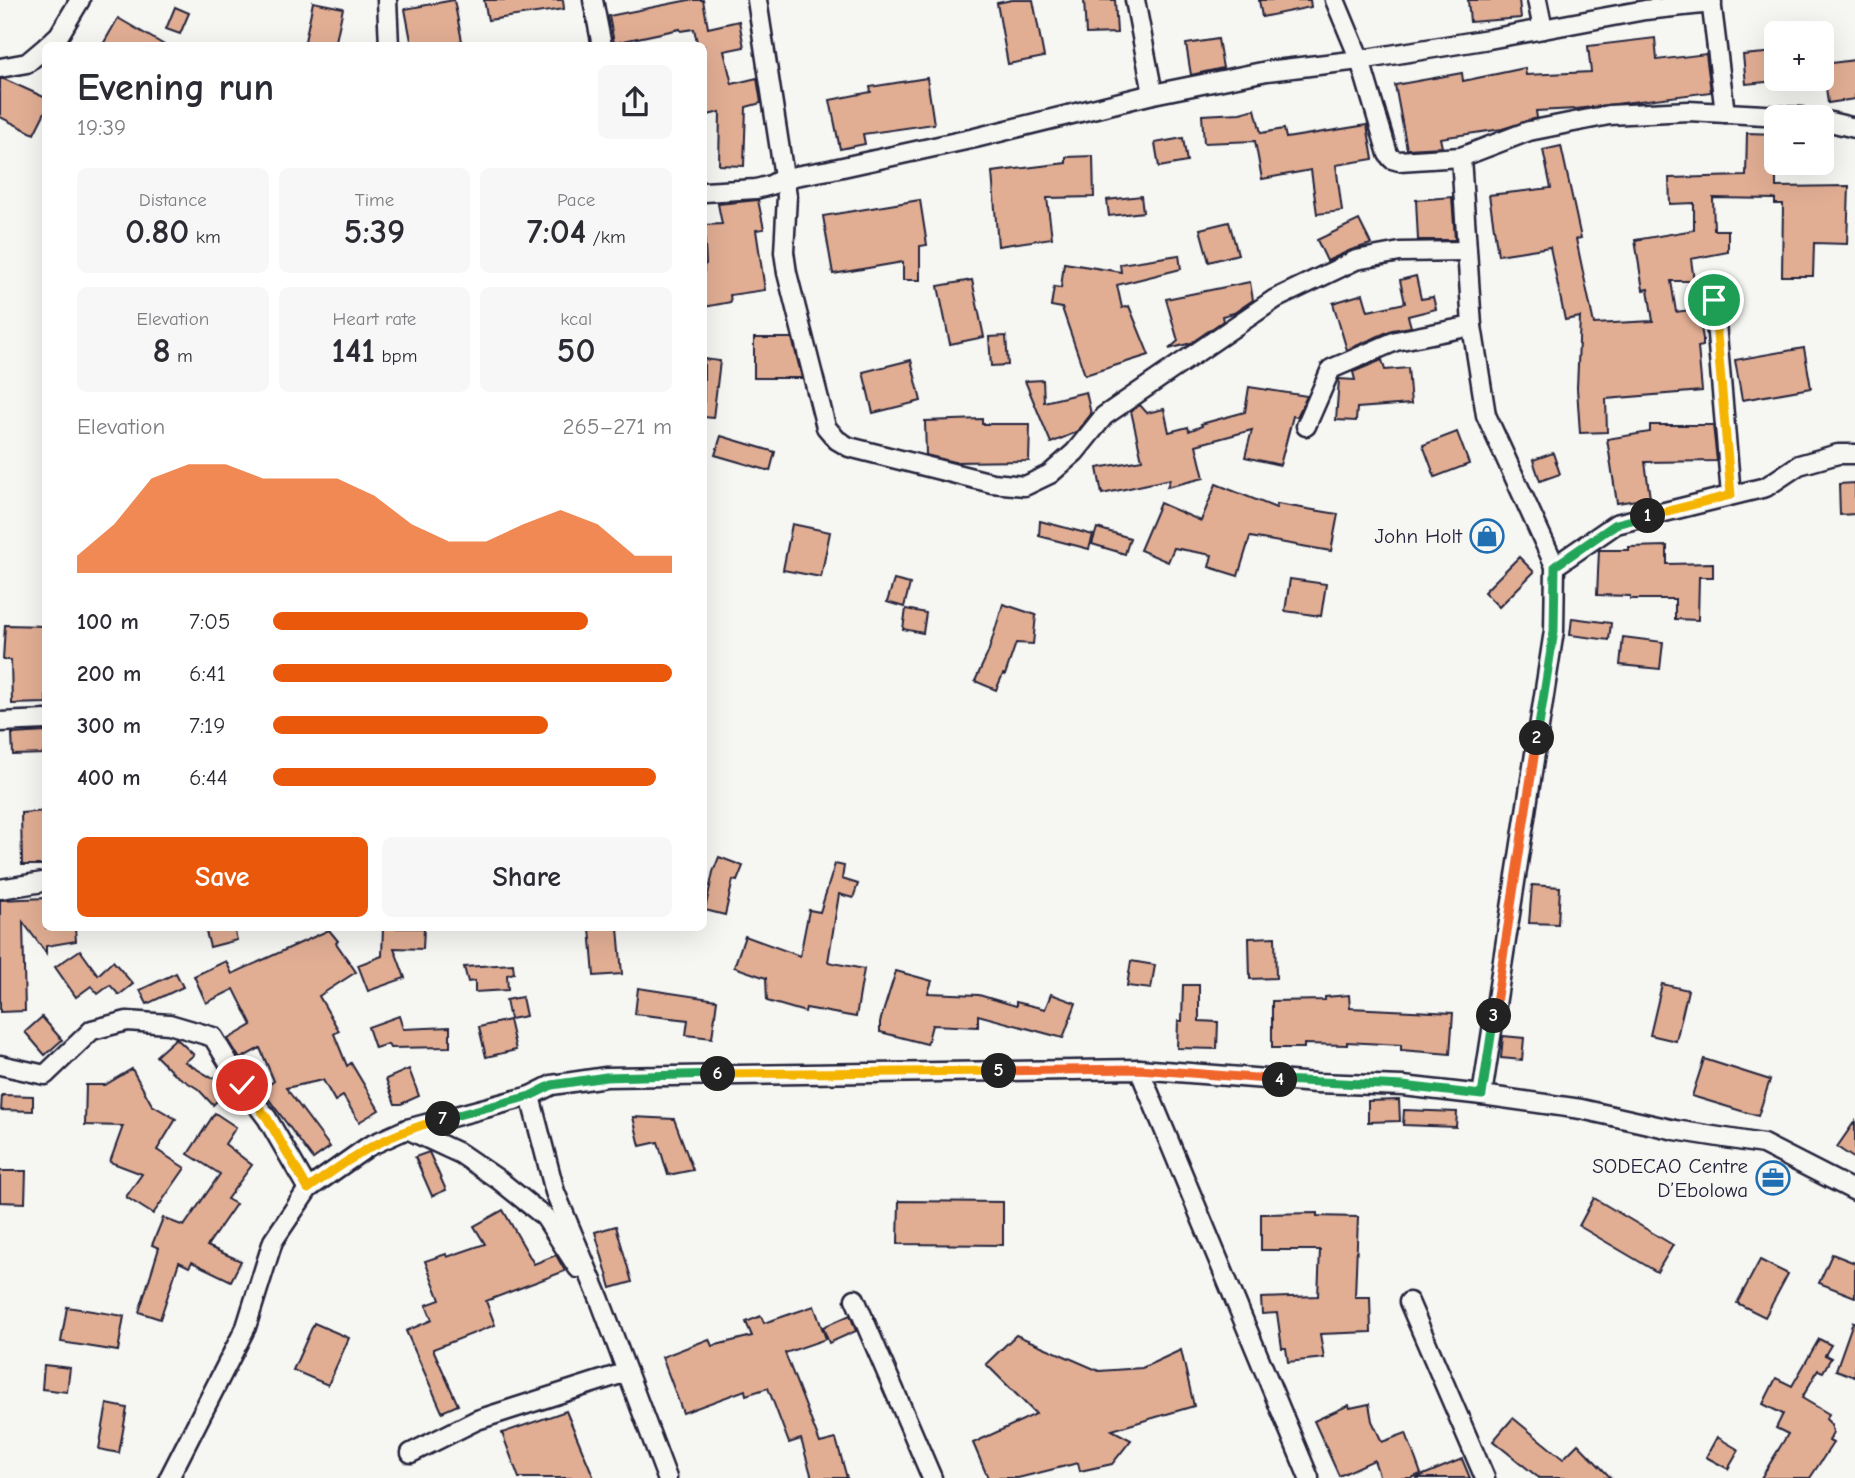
<!DOCTYPE html>
<meta charset="utf-8">
<style>
body{margin:0;font-family:"Comic Neue",sans-serif;background:#f7f7f7;color:#2b2b33;height:100vh;display:flex;flex-direction:column;font-size:26px;white-space:nowrap}
*{box-sizing:border-box;margin:0}
p{font-size:23px;color:#7c7c81}
.icon{flex:none;width:38px;height:38px;fill:none;stroke:currentColor;stroke-width:2;stroke-linecap:round;stroke-linejoin:round}
.map{position:relative;flex:1;overflow:hidden}
.details{position:absolute;left:42px;top:42px;width:665px;height:889px;display:flex;flex-direction:column;background:#fff;border-radius:10px;box-shadow:0 7px 28px #0002}
.details>*{flex:none}
.controls{position:absolute;left:1764px;top:21px;display:grid;gap:14px}
.controls a{display:grid;place-items:center;width:70px;height:70px;border-radius:10px;background:#fff;box-shadow:0 7px 28px #0002;font-size:35px}
.pin{position:absolute;display:grid;place-items:center;width:60px;height:60px;color:#fff;margin:-30px;border:4px solid #fff;border-radius:50%;box-shadow:0 2px 7px #0007}
.km{position:absolute;width:35px;height:35px;margin:-18px;border-radius:50%;background:#222;color:#fff;font-size:19px;line-height:35px;text-align:center}
.round{display:grid;place-items:center;flex:none;width:74px;height:74px;border-radius:10px;background:#f7f7f7}
.summary{display:flex;align-items:center;justify-content:space-between;height:119px;padding:0 35px}
h1{font-size:38px;font-weight:800;line-height:52px}
.figures{display:grid;grid-template-columns:repeat(3,1fr);gap:10px;height:119px;padding:7px 35px}
.figures div{display:grid;align-content:center;border-radius:10px;background:#f7f7f7;text-align:center}
.figures b{font-size:35px;font-weight:800}
.figures small{font-size:19px;font-weight:400}
.figures p{font-size:19px}
.chart{height:196px;padding:14px 35px}
.chart p{display:flex;justify-content:space-between}
.chart svg{width:100%;height:126px;margin-top:7px;fill:#ea580c;opacity:.7}
.primary-button{display:flex;gap:14px;margin-top:auto;padding:14px 35px}
.primary-button a{flex:1;height:80px;border-radius:10px;background:#ea580c;color:#fff;font-size:28px;font-weight:800;line-height:80px;text-align:center}
.primary-button a+a{background:#f7f7f7;color:#2b2b33}
ul{padding:0 35px;list-style:none;font-size:23px}
li{display:grid;grid-template-columns:112px 84px 1fr;align-items:center;height:52px}
li i{height:18px;border-radius:9px;background:#ea580c}
.map>svg:first-child{display:block}
</style>
<div class="map">
<svg width="1855" height="1478" viewBox="0 0 1855 1478">
<rect width="100%" height="100%" fill="#f6f6f2"/>
<filter id="ink" filterUnits="userSpaceOnUse"><feTurbulence type="fractalNoise" baseFrequency=".0143" numOctaves="2"/><feDisplacementMap in="SourceGraphic" scale="14" xChannelSelector="R" yChannelSelector="G"/><feConvolveMatrix kernelMatrix="1 2 1 2 8 2 1 2 1" color-interpolation-filters="sRGB"/></filter>
<g filter="url(#ink)">
<g fill="#e1ae94" stroke="#22223b" stroke-width="2">
<polygon points="454,0 462,41 438,46 412,46 405,9"/>
<polygon points="484,0 563,0 564,9 488,20"/>
<polygon points="689,0 703,0 708,28 739,21 744,47 724,51 732,84 757,78 761,103 746,107 744,166 719,165 720,112 704,116 704,46 698,46 694,29 681,31 680,29 614,43 609,16"/>
<polygon points="1012,0 1033,0 1044,57 1008,64 997,3"/>
<polygon points="1084,0 1115,0 1117,33 1086,34"/>
<polygon points="1259,0 1310,0 1311,7 1262,17"/>
<polygon points="1468,0 1519,0 1521,18 1470,22"/>
<polygon points="313,2 343,8 335,46 304,46"/>
<polygon points="175,7 189,13 180,34 166,29"/>
<polygon points="118,18 166,46 102,46"/>
<polygon points="1655,38 1657,60 1706,54 1711,92 1576,109 1536,111 1537,118 1502,129 1440,138 1442,147 1407,149 1395,85 1462,73 1463,81 1525,68 1526,75 1591,72 1588,46"/>
<polygon points="1218,39 1223,68 1191,75 1186,44"/>
<polygon points="1776,52 1776,81 1746,84 1743,55"/>
<polygon points="1855,60 1855,99 1828,103 1823,64"/>
<polygon points="927,78 934,124 863,134 865,144 840,149 830,100 871,92 870,87"/>
<polygon points="0,79 4,79 46,98 46,110 34,134 0,117"/>
<polygon points="1255,109 1261,133 1284,129 1286,138 1367,125 1373,159 1336,165 1342,211 1317,214 1311,170 1262,179 1255,141 1204,143 1202,115 1240,113"/>
<polygon points="1747,133 1776,134 1776,187 1849,186 1847,244 1814,243 1813,276 1782,276 1783,204 1775,204 1775,199 1713,198 1714,230 1728,230 1728,252 1691,259 1694,281 1671,281 1676,312 1698,309 1703,339 1703,346 1698,347 1702,391 1606,399 1607,432 1580,433 1577,388 1580,317 1565,320 1550,247 1498,255 1489,195 1551,188 1543,150 1561,146 1581,238 1576,239 1594,324 1653,321 1648,289 1643,290 1635,240 1694,230 1694,203 1670,204 1669,178 1746,176"/>
<polygon points="1183,138 1187,162 1159,167 1155,143"/>
<polygon points="1093,156 1094,197 1047,198 1052,238 998,246 992,172 1066,163 1066,157"/>
<polygon points="1141,196 1143,212 1109,216 1107,200"/>
<polygon points="1452,197 1455,240 1418,240 1416,200"/>
<polygon points="758,200 764,229 756,230 765,290 730,295 731,302 704,307 704,265 706,264 704,225 722,224 718,204"/>
<polygon points="920,200 927,245 920,246 920,280 903,280 903,262 833,274 823,216"/>
<polygon points="1359,220 1371,244 1351,250 1327,261 1317,240"/>
<polygon points="1229,222 1238,254 1209,262 1200,229"/>
<polygon points="1179,255 1181,269 1117,285 1122,308 1129,306 1149,355 1085,375 1062,308 1051,306 1054,287 1061,288 1064,263 1121,272 1120,264"/>
<polygon points="1416,276 1421,299 1433,297 1436,309 1408,316 1411,327 1392,330 1347,350 1333,303 1363,294 1368,311 1405,303 1400,280"/>
<polygon points="972,280 984,337 950,344 938,286"/>
<polygon points="1250,282 1253,300 1234,313 1222,316 1223,321 1191,343 1169,349 1178,341 1166,299"/>
<polygon points="1006,336 1008,365 991,366 989,337"/>
<polygon points="754,338 792,338 802,378 754,378"/>
<polygon points="1804,348 1811,388 1742,400 1735,360"/>
<polygon points="704,359 720,361 713,418 704,417"/>
<polygon points="911,360 921,401 873,413 863,372"/>
<polygon points="1382,360 1385,370 1408,368 1411,404 1357,408 1356,421 1336,420 1339,379 1355,380 1353,372"/>
<polygon points="1043,380 1044,402 1086,392 1091,414 1077,432 1051,443 1025,381"/>
<polygon points="1249,387 1307,396 1297,417 1293,416 1280,465 1245,457 1252,430 1196,445 1204,478 1167,487 1170,479 1102,494 1097,468 1142,460 1131,411 1140,405 1147,413 1164,409 1169,432 1188,427 1189,431 1202,426 1201,424 1245,412"/>
<polygon points="982,419 982,424 1030,424 1029,461 954,462 926,455 925,421"/>
<polygon points="1650,425 1713,425 1717,461 1645,462 1650,498 1617,503 1607,439 1650,432"/>
<polygon points="1457,432 1469,464 1435,477 1423,445"/>
<polygon points="721,436 775,452 770,471 715,455"/>
<polygon points="1553,453 1560,474 1540,481 1533,460"/>
<polygon points="1855,483 1855,514 1840,515 1839,484"/>
<polygon points="1216,484 1276,508 1277,504 1338,514 1331,551 1250,537 1238,576 1209,567 1212,555 1174,548 1168,562 1140,550 1160,503 1201,521"/>
<polygon points="1040,521 1093,535 1089,549 1039,536"/>
<polygon points="792,524 830,532 821,577 783,570"/>
<polygon points="1097,528 1130,538 1125,554 1092,544"/>
<polygon points="1667,546 1667,564 1713,563 1713,577 1699,577 1698,620 1675,619 1675,599 1630,599 1630,596 1597,595 1599,550 1629,550 1629,547"/>
<polygon points="1519,557 1534,572 1499,607 1484,592"/>
<polygon points="1290,579 1326,584 1321,616 1285,611"/>
<polygon points="894,580 910,584 904,607 887,602"/>
<polygon points="1003,604 1036,615 1033,644 1016,643 1005,675 1003,674 996,690 975,681 988,653"/>
<polygon points="906,609 926,613 923,633 903,629"/>
<polygon points="1572,618 1611,623 1609,640 1570,635"/>
<polygon points="5,625 46,626 46,703 12,704 11,660 3,660"/>
<polygon points="1623,637 1663,642 1660,669 1620,665"/>
<polygon points="46,732 46,754 13,755 12,734"/>
<polygon points="46,811 46,865 22,865 21,813"/>
<polygon points="719,857 743,866 737,881 733,880 725,915 705,910 713,872"/>
<polygon points="835,864 844,866 842,879 858,884 853,898 839,894 828,962 864,969 856,1017 806,1008 805,1012 767,1001 766,978 734,967 745,936 800,956 809,910 820,912"/>
<polygon points="1532,885 1560,887 1558,924 1529,923"/>
<polygon points="46,898 46,928 75,928 76,941 46,946 46,953 23,922 25,1011 0,1012 0,900"/>
<polygon points="205,928 234,928 237,940 210,947"/>
<polygon points="383,928 424,928 423,949 394,948 405,978 368,991 358,965 382,956"/>
<polygon points="590,928 618,928 622,974 594,976"/>
<polygon points="329,930 338,941 336,943 356,972 319,996 339,1031 334,1034 347,1066 351,1063 379,1110 359,1122 343,1096 335,1101 323,1080 286,1088 330,1147 313,1159 262,1090 274,1081 260,1048 240,1059 228,1039 252,1025 234,989 206,1003 194,976 226,961 232,974"/>
<polygon points="1275,937 1276,978 1250,979 1249,938"/>
<polygon points="80,950 98,975 113,961 133,984 119,995 110,985 98,994 91,986 76,997 55,967"/>
<polygon points="1131,961 1155,965 1151,989 1127,986"/>
<polygon points="513,964 514,973 507,975 508,990 475,992 475,981 468,982 464,967"/>
<polygon points="896,971 932,981 928,993 979,995 1016,1006 1016,1002 1045,1009 1051,994 1076,1003 1063,1038 978,1015 978,1027 932,1025 927,1044 880,1032 880,1022"/>
<polygon points="176,973 183,987 147,1004 140,990"/>
<polygon points="1662,984 1688,990 1676,1041 1650,1035"/>
<polygon points="1183,985 1199,985 1199,1021 1218,1022 1217,1049 1177,1048 1178,1021 1182,1021"/>
<polygon points="638,988 717,1000 712,1038 686,1035 688,1020 635,1014"/>
<polygon points="1349,995 1350,1008 1453,1013 1450,1054 1401,1050 1401,1045 1347,1042 1347,1045 1304,1044 1304,1048 1272,1048 1272,1001 1325,1000 1325,997"/>
<polygon points="522,997 526,1016 510,1019 506,1000"/>
<polygon points="399,1016 403,1029 450,1027 450,1047 390,1048 388,1044 375,1048 368,1027"/>
<polygon points="42,1017 62,1040 45,1055 25,1032"/>
<polygon points="509,1020 516,1050 486,1057 479,1027"/>
<polygon points="1503,1036 1524,1038 1522,1060 1501,1058"/>
<polygon points="176,1038 194,1055 185,1062 212,1078 214,1077 227,1091 213,1105 198,1089 174,1074 156,1056"/>
<polygon points="1704,1059 1770,1080 1758,1116 1692,1096"/>
<polygon points="132,1069 152,1105 176,1119 157,1150 185,1168 153,1214 126,1197 142,1174 110,1162 123,1126 85,1125 86,1085 105,1085"/>
<polygon points="409,1069 419,1096 401,1104 395,1104 386,1079"/>
<polygon points="2,1095 33,1096 33,1111 1,1110"/>
<polygon points="1399,1100 1400,1121 1368,1122 1368,1101"/>
<polygon points="1404,1110 1457,1112 1456,1127 1403,1125"/>
<polygon points="215,1113 236,1127 225,1144 252,1165 227,1199 236,1204 207,1246 241,1261 231,1281 192,1262 189,1267 179,1262 160,1319 139,1312 159,1248 152,1245 163,1218 184,1226 220,1174 188,1154"/>
<polygon points="633,1117 674,1119 693,1170 668,1175 658,1142 640,1146"/>
<polygon points="1855,1121 1855,1159 1837,1147"/>
<polygon points="429,1152 446,1190 432,1196 415,1157"/>
<polygon points="0,1171 26,1171 25,1203 0,1202"/>
<polygon points="1594,1198 1673,1245 1657,1272 1579,1226"/>
<polygon points="899,1201 1003,1202 1003,1245 898,1244"/>
<polygon points="503,1210 534,1264 556,1255 565,1271 486,1301 495,1325 433,1349 458,1405 442,1412 406,1331 432,1320 426,1305 440,1300 425,1261 446,1254 447,1257 485,1244 474,1226"/>
<polygon points="1317,1213 1317,1216 1358,1217 1355,1297 1370,1297 1371,1332 1320,1334 1324,1358 1288,1362 1286,1348 1282,1348 1277,1313 1262,1314 1261,1298 1318,1296 1320,1250 1261,1250 1261,1214"/>
<polygon points="616,1226 632,1282 611,1288 595,1232"/>
<polygon points="1832,1254 1855,1263 1855,1297 1819,1283"/>
<polygon points="1760,1260 1788,1274 1765,1317 1737,1303"/>
<polygon points="814,1306 826,1339 785,1353 820,1443 836,1439 847,1478 812,1478 801,1439 789,1443 768,1388 746,1395 745,1390 683,1413 662,1357 709,1339 712,1346 752,1336 746,1322 761,1316 764,1323"/>
<polygon points="67,1307 124,1316 118,1351 61,1342"/>
<polygon points="850,1315 856,1331 829,1343 823,1327"/>
<polygon points="1853,1322 1855,1322 1855,1377 1836,1370"/>
<polygon points="314,1323 349,1338 328,1385 293,1370"/>
<polygon points="1016,1335 1099,1371 1142,1368 1181,1350 1194,1406 1112,1430 1131,1440 1112,1464 1080,1471 1078,1463 1018,1478 988,1478 973,1443 1036,1414 986,1364"/>
<polygon points="1819,1339 1831,1345 1825,1355 1831,1358 1823,1372 1818,1370 1802,1398 1829,1414 1826,1419 1831,1424 1833,1432 1829,1441 1833,1443 1810,1478 1761,1478 1788,1434 1776,1428 1783,1414 1763,1404 1776,1378 1792,1386"/>
<polygon points="44,1365 70,1368 67,1392 42,1389"/>
<polygon points="107,1404 127,1408 119,1453 99,1449"/>
<polygon points="1369,1404 1372,1421 1382,1442 1406,1433 1421,1474 1411,1478 1380,1478 1374,1460 1339,1476 1314,1421 1349,1405 1350,1408"/>
<polygon points="566,1411 594,1478 519,1478 502,1433"/>
<polygon points="1513,1418 1563,1459 1578,1444 1611,1478 1539,1478 1493,1441"/>
<polygon points="1717,1437 1739,1450 1728,1469 1706,1457"/>
<polygon points="1462,1459 1470,1478 1416,1478"/>
</g>
<g fill="none" stroke-linecap="round" stroke-linejoin="round">
<defs>
<g id="minor">
<polyline points="387,0 389,46"/>
<polyline points="593,0 602,46"/>
<polyline points="757,0 787,196 784,252 787,273 826,427 837,440 849,447 992,483 1025,486 1050,474 1075,452 1104,416 1275,299 1356,260 1400,252 1465,251"/>
<polyline points="1135,0 1153,94"/>
<polyline points="1335,0 1360,60 1388,154 1392,159 1399,161 1461,157 1529,131 1609,115 1688,111 1800,117"/>
<polyline points="1537,0 1543,29"/>
<polyline points="1711,0 1725,113"/>
<polyline points="47,46 59,35 80,0"/>
<polyline points="0,68 27,63 46,47"/>
<polyline points="1822,120 1855,128"/>
<polyline points="1461,157 1472,326 1486,415 1555,566 1554,631 1482,1095"/>
<polyline points="704,192 756,189 771,185 784,178 829,170 975,138 1153,94 1267,71 1360,60 1489,39 1645,10 1712,3"/>
<polyline points="1714,300 1731,495"/>
<polyline points="1306,426 1331,369 1396,341 1472,326"/>
<polyline points="1555,566 1616,524 1766,487 1799,465 1838,454 1855,454"/>
<polyline points="0,722 46,720"/>
<polyline points="0,889 43,882"/>
<polyline points="0,1065 45,1075 92,1030 127,1021 169,1024 213,1037 242,1085 267,1118 308,1189"/>
<polyline points="1139,1069 1309,1478"/>
<polyline points="530,1096 555,1192 600,1300 667,1478"/>
<polyline points="407,1129 461,1154 499,1180 545,1217 578,1268"/>
<polyline points="855,1299 932,1478"/>
<polyline points="1409,1302 1485,1478"/>
<polyline points="411,1453 477,1420 627,1372"/>
<polyline points="169,1478 246,1327 273,1241 308,1189 369,1146 407,1129 530,1096 552,1085 606,1077 1139,1069 1316,1083 1403,1086 1482,1095 1581,1109 1675,1130 1763,1144 1855,1191"/>
</g>
</defs>
<use href="#minor" stroke="#22223b" stroke-width="23"/>
<use href="#minor" stroke="#f6f6f2" stroke-width="18"/>
</g>
</g>
<g fill="none" stroke-linecap="round" stroke-linejoin="round" filter="url(#ink)">
<defs>
<polyline id="split-1" points="1648,516 1731,495 1714,300"/>
<polyline id="split-2" points="1537,738 1554,631 1555,566 1616,524 1648,516"/>
<polyline id="split-3" points="1494,1016 1537,738"/>
<polyline id="split-4" points="1280,1080 1403,1086 1482,1095 1494,1016"/>
<polyline id="split-5" points="999,1071 1139,1069 1280,1080"/>
<polyline id="split-6" points="718,1074 999,1071"/>
<polyline id="split-7" points="443,1119 530,1096 552,1085 606,1077 718,1074"/>
<path id="split-8" d="M242,1085L267,1118L308,1189C355,1154 386,1134 443,1119"/>
</defs>
<use href="#split-1" stroke="#fff" stroke-width="14"/>
<use href="#split-2" stroke="#fff" stroke-width="14"/>
<use href="#split-3" stroke="#fff" stroke-width="14"/>
<use href="#split-4" stroke="#fff" stroke-width="14"/>
<use href="#split-5" stroke="#fff" stroke-width="14"/>
<use href="#split-6" stroke="#fff" stroke-width="14"/>
<use href="#split-7" stroke="#fff" stroke-width="14"/>
<use href="#split-8" stroke="#fff" stroke-width="14"/>
<use href="#split-1" stroke="#f5b400" stroke-width="9"/>
<use href="#split-2" stroke="#22a559" stroke-width="9"/>
<use href="#split-3" stroke="#f0652b" stroke-width="9"/>
<use href="#split-4" stroke="#22a559" stroke-width="9"/>
<use href="#split-5" stroke="#f0652b" stroke-width="9"/>
<use href="#split-6" stroke="#f5b400" stroke-width="9"/>
<use href="#split-7" stroke="#22a559" stroke-width="9"/>
<use href="#split-8" stroke="#f5b400" stroke-width="9"/>
</g>
<defs>
<symbol id="shop-ring" viewBox="-11 -11 22 22"><circle r="9.5" fill="#f6f6f2" stroke="#1f6fb2" stroke-width="1.5"/><path d="M-5-2.5h2.3a2.7 3.5 0 0 1 5.4 0H5L5.5 6h-11ZM-1.5-2.5h3a1.5 2.3 0 0 0-3 0Z" fill="#1f6fb2"/></symbol>
<symbol id="office-ring" viewBox="-11 -11 22 22"><circle r="9.5" fill="#f6f6f2" stroke="#1f6fb2" stroke-width="1.5"/><path d="M-6-3h4V-5.5h4V-3h4V5H-6ZM-1-4.5V-3h2v-1.5ZM-6 0V1H6V0Z" fill="#1f6fb2"/></symbol>
</defs>
<g fill-rule="evenodd">
<use href="#shop-ring" x="1468" y="517" width="38" height="38"/>
<use href="#office-ring" x="1754" y="1159" width="38" height="38"/>
</g>
<g text-anchor="middle" dominant-baseline="central" stroke-width="5" stroke-linejoin="round" paint-order="stroke">
<g font-size="21" fill="#22223b" stroke="#f6f6f2" text-anchor="end">
<text x="1462" y="536">John Holt</text>
<text x="1748" y="1166">SODECAO Centre<tspan x="1748" dy="24">D’Ebolowa</tspan></text>
</g>
</g>
</svg>
<div class="controls">
<a>+</a>
<a>−</a>
</div>
<div class="pin" style="left:1714px;top:300px;background:#1e9e55"><svg class="icon" aria-label="arrive" viewBox="0 0 24 24"><path d="M6 21V4h12l-3 4 3 4H6"/></svg></div>
<div class="pin" style="left:242px;top:1085px;background:#d93025"><svg class="icon" aria-label="check" viewBox="0 0 24 24"><path d="M5 12l5 5 9-10"/></svg></div>
<b class="km" style="left:1648px;top:516px">1</b>
<b class="km" style="left:1537px;top:738px">2</b>
<b class="km" style="left:1494px;top:1016px">3</b>
<b class="km" style="left:1280px;top:1080px">4</b>
<b class="km" style="left:999px;top:1071px">5</b>
<b class="km" style="left:718px;top:1074px">6</b>
<b class="km" style="left:443px;top:1119px">7</b>
<section class="details">
<div class="summary"><div><h1>Evening run</h1><p>19:39</p></div><a class="round"><svg class="icon" aria-label="share" viewBox="0 0 24 24"><path d="M12 15V3M7 8l5-5 5 5M5 13v7h14v-7"/></svg></a></div>
<div class="figures">
<div><p>Distance</p><b>0.80<small> km</small></b></div>
<div><p>Time</p><b>5:39</b></div>
<div><p>Pace</p><b>7:04<small> /km</small></b></div>
</div>
<div class="figures">
<div><p>Elevation</p><b>8<small> m</small></b></div>
<div><p>Heart rate</p><b>141<small> bpm</small></b></div>
<div><p>kcal</p><b>50</b></div>
</div>
<div class="chart"><p><span>Elevation</span>265–271 m</p>
<svg viewBox="0 0 160 44" preserveAspectRatio="none"><path d="M0 44V38L10 27L20 11L30 6L40 6L50 11L60 11L70 11L80 17L90 27L100 33L110 33L120 27L130 22L140 27L150 38L160 38V44z"/></svg>
</div>
<ul>
<li><b>100 m</b>7:05<i style="width:79%"></i></li>
<li><b>200 m</b>6:41<i style="width:100%"></i></li>
<li><b>300 m</b>7:19<i style="width:69%"></i></li>
<li><b>400 m</b>6:44<i style="width:96%"></i></li>
</ul>
<div class="primary-button"><a>Save</a><a>Share</a></div>
</section>
</div>
